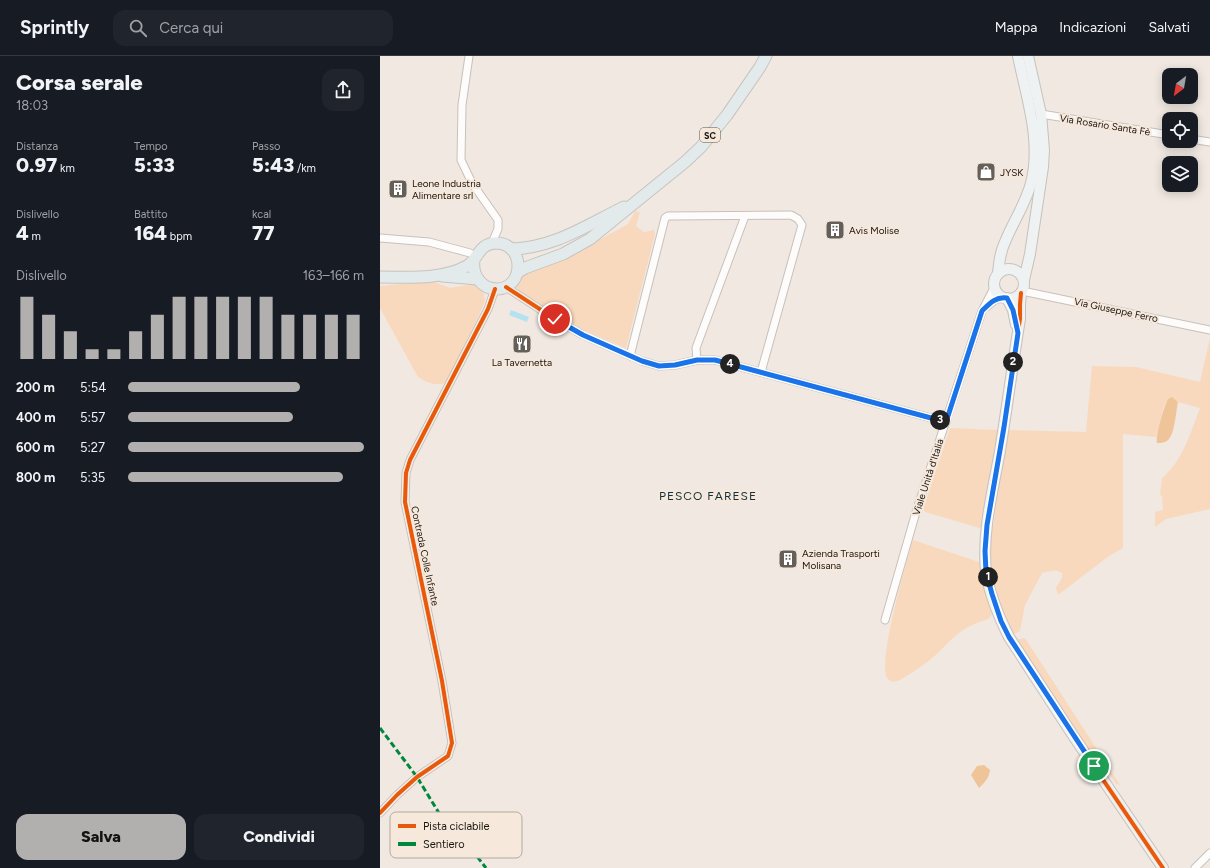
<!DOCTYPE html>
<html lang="it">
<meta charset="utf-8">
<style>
body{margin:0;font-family:Figtree,sans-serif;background:#20242c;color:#f1f3f6;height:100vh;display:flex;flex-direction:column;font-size:15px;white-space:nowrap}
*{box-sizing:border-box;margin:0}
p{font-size:13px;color:#9ea1a6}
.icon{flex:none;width:22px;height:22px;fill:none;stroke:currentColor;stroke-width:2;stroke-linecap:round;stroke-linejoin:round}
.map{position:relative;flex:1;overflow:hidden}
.details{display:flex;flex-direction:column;background:#171b24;width:380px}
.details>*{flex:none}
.needle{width:26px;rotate:211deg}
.tools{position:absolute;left:782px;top:12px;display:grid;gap:8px}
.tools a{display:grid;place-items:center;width:36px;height:36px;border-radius:8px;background:#171b24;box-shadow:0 2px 10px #0003;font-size:20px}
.pin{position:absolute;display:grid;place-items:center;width:34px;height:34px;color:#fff;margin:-17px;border:2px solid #fff;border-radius:50%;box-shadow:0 1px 4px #0007}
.km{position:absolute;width:20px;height:20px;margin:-10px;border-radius:50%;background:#222;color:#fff;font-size:11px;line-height:20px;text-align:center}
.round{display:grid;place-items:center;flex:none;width:42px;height:42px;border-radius:12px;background:#20242c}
.headline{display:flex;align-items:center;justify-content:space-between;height:68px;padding:0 16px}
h1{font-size:22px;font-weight:800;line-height:30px}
.figures{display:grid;grid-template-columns:repeat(3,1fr);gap:6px;height:68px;padding:4px 16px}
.figures div{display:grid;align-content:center}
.figures b{font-size:20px;font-weight:800}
.figures small{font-size:11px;font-weight:400}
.figures p{font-size:11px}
.chart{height:112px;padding:8px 16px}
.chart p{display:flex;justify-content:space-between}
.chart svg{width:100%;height:72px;margin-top:4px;stroke:#b2b0af;stroke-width:6}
.primary-button{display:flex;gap:8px;margin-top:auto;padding:8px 16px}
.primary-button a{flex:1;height:46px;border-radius:12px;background:#b2b0af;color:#111;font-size:16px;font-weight:800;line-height:46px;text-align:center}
.primary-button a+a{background:#20242c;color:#f1f3f6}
ul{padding:0 16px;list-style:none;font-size:13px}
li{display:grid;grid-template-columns:64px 48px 1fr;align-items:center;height:30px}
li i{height:10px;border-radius:5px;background:#b2b0af}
header{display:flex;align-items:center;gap:24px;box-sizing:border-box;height:56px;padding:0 20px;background:#171b24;border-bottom:1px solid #363941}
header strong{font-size:19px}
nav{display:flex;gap:22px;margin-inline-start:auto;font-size:14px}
.search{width:280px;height:36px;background:#20242c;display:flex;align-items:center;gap:10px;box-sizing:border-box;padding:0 14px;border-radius:12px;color:#9ea1a6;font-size:15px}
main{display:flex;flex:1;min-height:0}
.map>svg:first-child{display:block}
</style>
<header>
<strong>Sprintly</strong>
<div class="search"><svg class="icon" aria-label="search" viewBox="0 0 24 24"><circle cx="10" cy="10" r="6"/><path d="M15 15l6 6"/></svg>Cerca qui</div>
<nav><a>Mappa</a><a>Indicazioni</a><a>Salvati</a></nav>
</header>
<main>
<section class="details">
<div class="headline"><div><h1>Corsa serale</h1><p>18:03</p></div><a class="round"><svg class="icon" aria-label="share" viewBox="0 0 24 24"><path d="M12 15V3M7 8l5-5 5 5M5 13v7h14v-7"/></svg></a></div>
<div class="figures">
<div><p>Distanza</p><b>0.97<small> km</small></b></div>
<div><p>Tempo</p><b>5:33</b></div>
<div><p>Passo</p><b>5:43<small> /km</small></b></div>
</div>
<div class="figures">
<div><p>Dislivello</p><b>4<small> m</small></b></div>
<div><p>Battito</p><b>164<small> bpm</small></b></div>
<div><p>kcal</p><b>77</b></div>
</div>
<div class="chart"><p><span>Dislivello</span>163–166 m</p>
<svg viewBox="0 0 160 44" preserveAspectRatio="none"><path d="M5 44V6M15 44V17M25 44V27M35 44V38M45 44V38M55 44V27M65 44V17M75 44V6M85 44V6M95 44V6M105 44V6M115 44V6M125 44V17M135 44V17M145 44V17M155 44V17"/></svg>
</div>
<ul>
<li><b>200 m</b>5:54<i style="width:73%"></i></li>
<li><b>400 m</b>5:57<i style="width:70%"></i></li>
<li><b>600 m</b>5:27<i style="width:100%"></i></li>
<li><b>800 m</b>5:35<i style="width:91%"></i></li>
</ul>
<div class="primary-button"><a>Salva</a><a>Condividi</a></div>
</section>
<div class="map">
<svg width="830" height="812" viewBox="0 0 830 812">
<rect width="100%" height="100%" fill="#f0e8e1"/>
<g fill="#f8d9bd">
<polygon points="255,155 260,156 256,170 264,176 274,174 275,178 246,292 205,275 140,235 136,230 142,220 144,215 201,194 248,168"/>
<path d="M52,225L70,232L94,228L98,233L103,235L105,244L99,259L66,327C55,330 47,327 38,321L0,252V230Z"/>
<path d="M830,282V453L786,463L775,471V456L783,454L782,440L780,439L782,422C803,405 811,375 820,352L798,346L792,341L788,343L784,350L776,381L743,378V492L729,500L678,539L676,532L682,522V517C675,513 669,515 662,517L645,549L640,575L632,579L619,545L613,520L610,494L618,432L629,374L706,376L712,310L756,311L820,326Z"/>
<polygon points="570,372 619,374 603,473 545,456 543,453"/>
<path d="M533,484L602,507L612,558C608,565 604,564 597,567C583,572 571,583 561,594C552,603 541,611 530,618C524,621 515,630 508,623C496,610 527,504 533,484Z"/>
<polygon points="645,582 740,729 736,728 727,714 722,713 634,584"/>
</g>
<g fill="#efc498">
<path d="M792,341L798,346C796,355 795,376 789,383C786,387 781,387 777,387C775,381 784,350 788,343Z"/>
<path d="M604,709L610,714C609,722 605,726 599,732L591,719L597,710Z"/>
</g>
<polygon fill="#b5e2f0" points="131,254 149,261 147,266 129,259"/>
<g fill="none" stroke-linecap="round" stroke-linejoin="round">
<defs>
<g id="street">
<polyline points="89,0 82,49 81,104 92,127 118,164 118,173 114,182"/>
<polyline points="661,58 789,79"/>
<polyline points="811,83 830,86"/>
<polyline points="0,182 49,186 90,197"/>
<polyline points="126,231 175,263 203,279 262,305 279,310 295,309 317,304 335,304 566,366"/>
<polyline points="642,235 830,274"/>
<polyline points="605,252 615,244 624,241"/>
<polyline points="250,300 285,162 288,160 411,159 418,163 422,169 381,316"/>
<polyline points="317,304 316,292 365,160"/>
<polyline points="505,564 536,456 602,255 615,230"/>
<polyline points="0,757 17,739 37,721 68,700 72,687 62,625 25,446 26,417 30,404 108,253 115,233"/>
<polyline points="815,812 830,797"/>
</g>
<g id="secondary">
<circle cx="629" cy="228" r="15"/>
<path d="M618,218C619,207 620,196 625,186C633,166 646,147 651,127C662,85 646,40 638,0"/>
<polyline points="644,224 650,198 663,111 664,94 661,58 648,0"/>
<path d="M641,237L640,248V263C633,306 627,351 620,395C613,434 602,475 606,515C609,538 619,561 629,581L694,681L783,812"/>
<polyline points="627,242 633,254 636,269"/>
</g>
<g id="primary">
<path d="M131,193C174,192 207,169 244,151"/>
<polyline points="138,216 145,212 183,198 210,183 305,106 321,91 347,59 380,11 386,0"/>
<polyline points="62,220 98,223"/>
<path d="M0,221C28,221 62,224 87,210C99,203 98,187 117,187C145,188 145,232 117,233C101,233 92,219 94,204"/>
</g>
</defs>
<use href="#street" stroke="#c7c1bc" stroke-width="9"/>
<use href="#secondary" stroke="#c7c1bc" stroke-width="12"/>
<use href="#primary" stroke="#c7c4c0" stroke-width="13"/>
<use href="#street" stroke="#fdfcfa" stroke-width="7"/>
<use href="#secondary" stroke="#eff2f3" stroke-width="10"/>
<use href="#primary" stroke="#e2eaeb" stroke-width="11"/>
<polyline stroke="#00873e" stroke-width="3" stroke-dasharray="6 3" stroke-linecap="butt" points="0,672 37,721 62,762 95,798 106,812"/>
<defs>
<g id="cycleway">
<polyline points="126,231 175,263 203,279 262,305 279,310 295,309 317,304 335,304 566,366"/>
<path d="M641,237L640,248V263C633,306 627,351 620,395C613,434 602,475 606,515C609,538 619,561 629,581L694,681L783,812"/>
<polyline points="0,757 17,739 37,721 68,700 72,687 62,625 25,446 26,417 30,404 108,253 115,233"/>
</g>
</defs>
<use href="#cycleway" stroke="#f6e8db" stroke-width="6"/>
<use href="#cycleway" stroke="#e8590c" stroke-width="4"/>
</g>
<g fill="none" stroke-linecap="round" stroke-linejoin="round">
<defs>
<path id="route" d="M175,263L203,279L262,305L279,310L295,309L317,304H335L566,366L602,255C609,248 616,240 627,242L633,254L638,277L624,371L607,469L605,495L606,516L612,538L621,565L629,581L714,710"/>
</defs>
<use href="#route" stroke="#fff" stroke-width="8"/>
<use href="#route" stroke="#1a73e8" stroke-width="5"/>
</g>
<defs>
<symbol id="shop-square" viewBox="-11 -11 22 22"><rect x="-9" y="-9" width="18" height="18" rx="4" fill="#645f59" stroke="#f6e8db"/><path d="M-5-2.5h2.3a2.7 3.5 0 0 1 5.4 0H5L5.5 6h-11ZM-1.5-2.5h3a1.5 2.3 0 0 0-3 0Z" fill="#fff"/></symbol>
<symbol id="building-square" viewBox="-11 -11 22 22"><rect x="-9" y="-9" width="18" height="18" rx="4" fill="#645f59" stroke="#f6e8db"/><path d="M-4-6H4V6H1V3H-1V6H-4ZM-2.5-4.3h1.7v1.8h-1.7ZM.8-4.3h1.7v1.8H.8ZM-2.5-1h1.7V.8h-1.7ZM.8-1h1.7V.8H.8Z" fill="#fff"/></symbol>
<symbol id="restaurant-square" viewBox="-11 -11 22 22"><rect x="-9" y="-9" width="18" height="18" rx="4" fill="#645f59" stroke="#f6e8db"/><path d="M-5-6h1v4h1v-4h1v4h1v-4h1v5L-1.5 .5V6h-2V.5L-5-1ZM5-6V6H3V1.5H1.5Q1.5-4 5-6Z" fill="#fff"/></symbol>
</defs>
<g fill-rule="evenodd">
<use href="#shop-square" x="595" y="105" width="22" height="22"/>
<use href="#building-square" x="7" y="122" width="22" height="22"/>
<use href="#building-square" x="444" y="163" width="22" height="22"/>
<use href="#restaurant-square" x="131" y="277" width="22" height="22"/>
<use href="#building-square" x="397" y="492" width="22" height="22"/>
</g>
<g text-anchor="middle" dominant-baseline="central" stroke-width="4" stroke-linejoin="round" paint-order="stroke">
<rect fill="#f6e8db" stroke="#5b544d" stroke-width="1" x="320" y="72" width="20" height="14" rx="3"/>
<g font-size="9" font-weight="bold" fill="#191510">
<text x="330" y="79">SC</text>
</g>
<g font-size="10" fill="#191510" stroke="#f6e8db">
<text transform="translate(725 69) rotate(9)">Via Rosario Santa Fè</text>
<text transform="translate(736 254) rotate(12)">Via Giuseppe Ferro</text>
<text transform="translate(548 421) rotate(-72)">Viale Unità d'Italia</text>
<text transform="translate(45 500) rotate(78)">Contrada Colle Infante</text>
</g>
<g font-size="10" fill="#191510" stroke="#f6e8db" text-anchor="start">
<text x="620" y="116">JYSK</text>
<text x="32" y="127">Leone Industria<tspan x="32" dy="12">Alimentare srl</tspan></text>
<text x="469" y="174">Avis Molise</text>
<text x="142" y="306" text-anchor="middle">La Tavernetta</text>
<text x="422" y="497">Azienda Trasporti<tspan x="422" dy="12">Molisana</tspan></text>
</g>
<g font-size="12" letter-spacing="1" fill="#13313b" stroke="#f6e8db">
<text x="328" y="440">PESCO FARESE</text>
</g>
</g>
<rect x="10" y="756" width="132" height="46" rx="6" fill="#f6e8db" stroke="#b4a99e" stroke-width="1"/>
<rect x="18" y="768" width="18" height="4" fill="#e8590c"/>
<rect x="18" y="786" width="18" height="4" fill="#00873e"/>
<g font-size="11" fill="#191510">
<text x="43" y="774">Pista ciclabile</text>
<text x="43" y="792">Sentiero</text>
</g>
</svg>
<div class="tools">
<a><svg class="needle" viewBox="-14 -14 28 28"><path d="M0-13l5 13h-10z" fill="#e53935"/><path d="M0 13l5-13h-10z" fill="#9ea1a6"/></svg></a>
<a><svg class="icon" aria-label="locate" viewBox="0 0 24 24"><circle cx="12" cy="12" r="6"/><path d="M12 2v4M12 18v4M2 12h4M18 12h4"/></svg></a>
<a><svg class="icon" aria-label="layers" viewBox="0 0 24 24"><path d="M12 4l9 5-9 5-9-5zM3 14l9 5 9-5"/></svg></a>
</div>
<div class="pin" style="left:714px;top:710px;background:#1e9e55"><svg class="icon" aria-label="arrive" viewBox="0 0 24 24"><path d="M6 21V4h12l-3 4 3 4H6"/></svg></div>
<div class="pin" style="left:175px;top:263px;background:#d93025"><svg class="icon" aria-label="check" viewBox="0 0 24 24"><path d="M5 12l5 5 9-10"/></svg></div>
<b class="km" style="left:608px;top:521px">1</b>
<b class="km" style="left:633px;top:306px">2</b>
<b class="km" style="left:560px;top:364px">3</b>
<b class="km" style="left:350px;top:308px">4</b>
</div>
</main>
